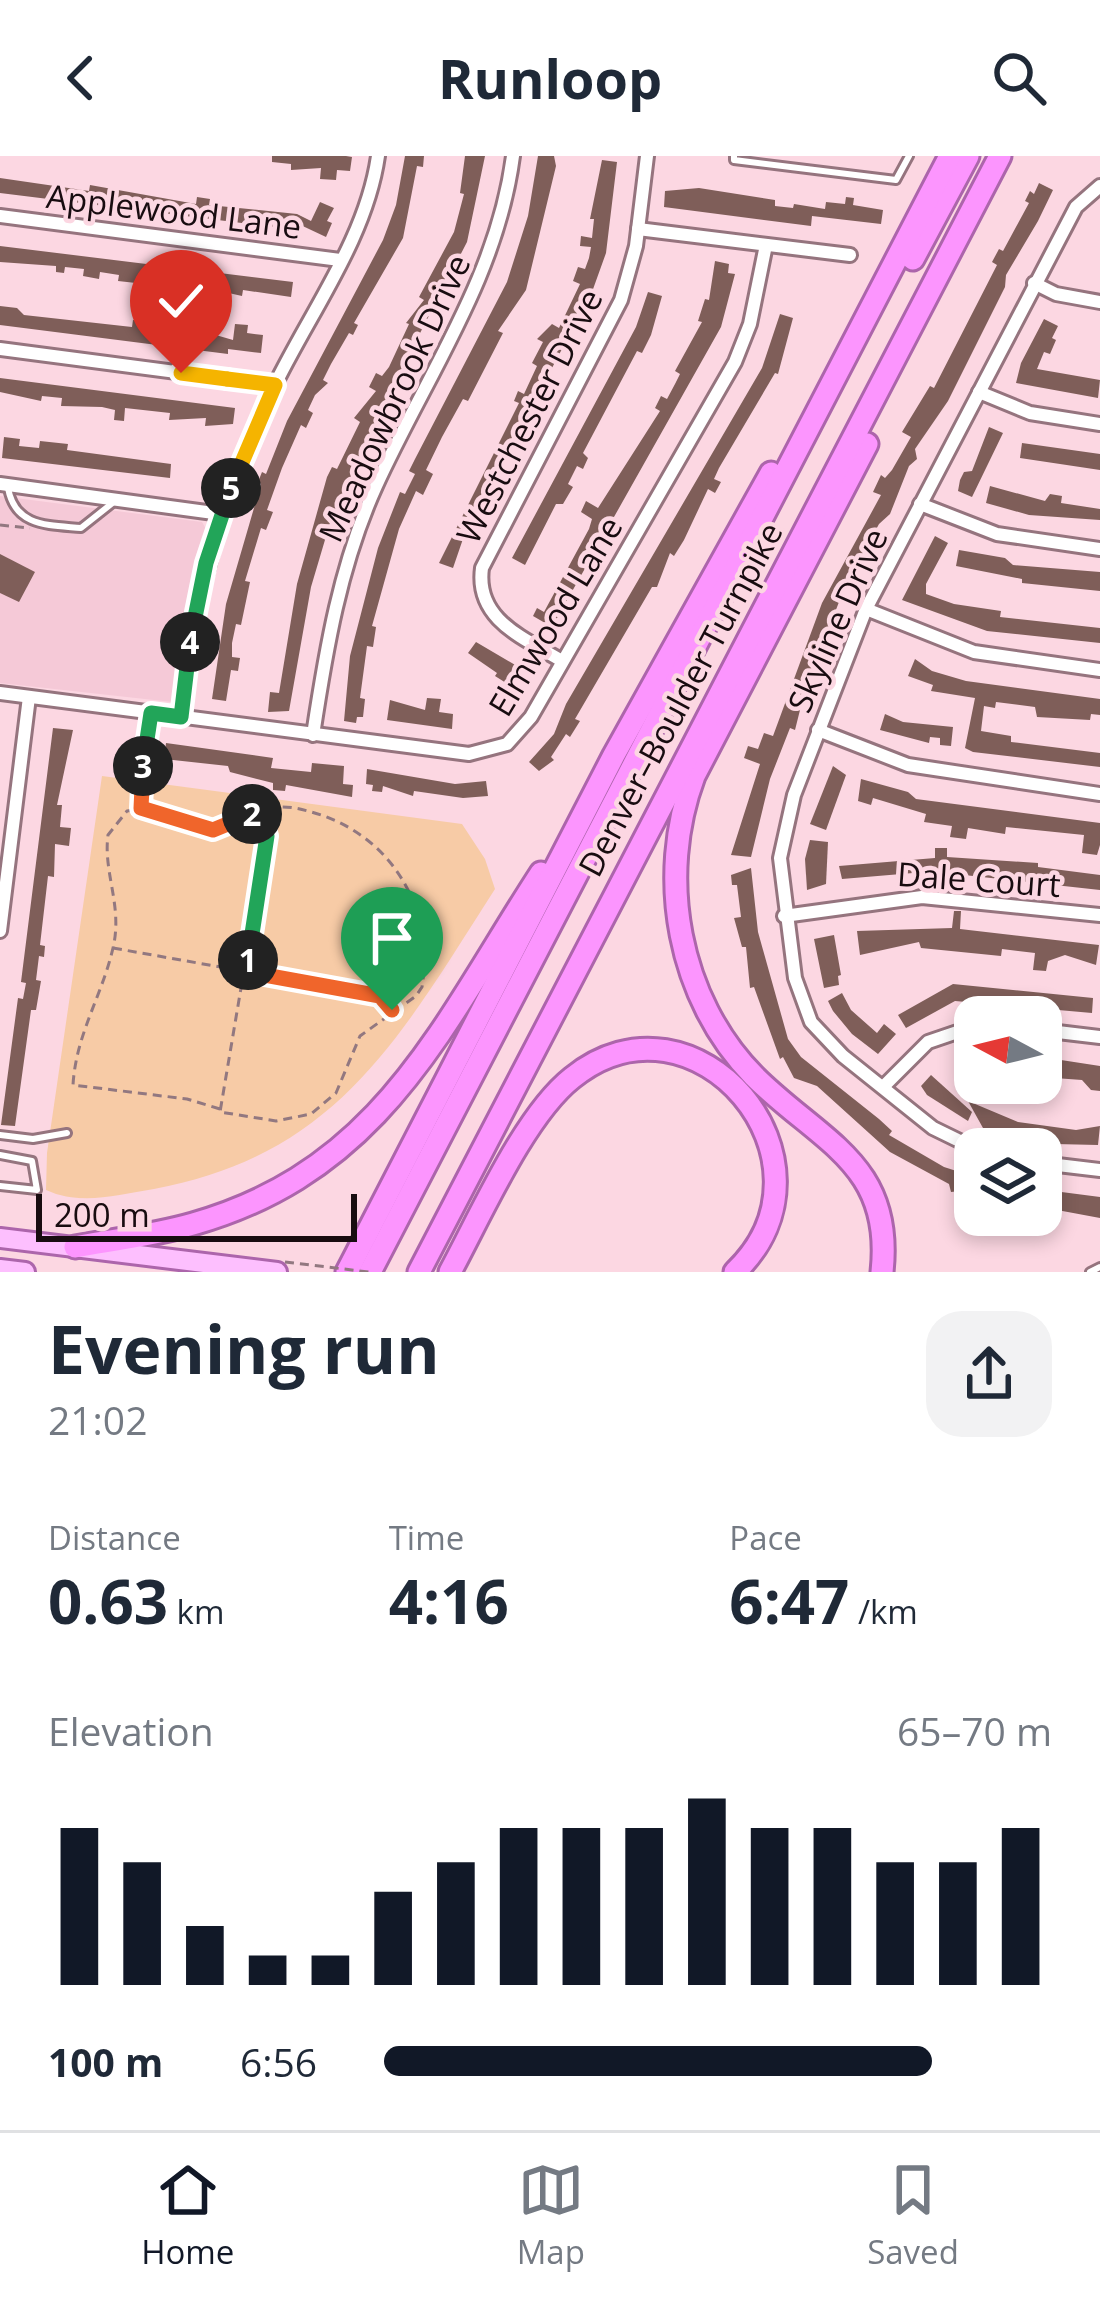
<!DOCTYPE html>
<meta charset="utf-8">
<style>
body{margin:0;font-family:"Open Sans",sans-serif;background:#f2f2f3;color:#1f2937;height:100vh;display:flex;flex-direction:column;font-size:45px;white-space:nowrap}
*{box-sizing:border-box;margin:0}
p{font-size:39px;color:#747a83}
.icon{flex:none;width:66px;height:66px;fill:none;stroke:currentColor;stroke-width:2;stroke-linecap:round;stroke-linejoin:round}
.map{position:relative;height:1116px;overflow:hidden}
.details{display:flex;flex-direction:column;background:#fff;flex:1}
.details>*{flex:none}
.needle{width:78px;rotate:277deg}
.fabs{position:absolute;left:954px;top:840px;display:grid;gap:24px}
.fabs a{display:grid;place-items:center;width:108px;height:108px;border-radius:24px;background:#fff;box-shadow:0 6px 18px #0003;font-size:60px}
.scale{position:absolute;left:36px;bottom:30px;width:321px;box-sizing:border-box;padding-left:12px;border:6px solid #180c10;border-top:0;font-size:33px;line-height:42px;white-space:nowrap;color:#180c10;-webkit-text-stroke:9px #fcd7e2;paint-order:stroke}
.pin{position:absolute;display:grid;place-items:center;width:102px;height:102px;color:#fff;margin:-123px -51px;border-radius:50% 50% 50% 0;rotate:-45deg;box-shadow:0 0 12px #0007}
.pin .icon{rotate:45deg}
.km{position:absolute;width:60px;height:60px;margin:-30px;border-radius:50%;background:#222;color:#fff;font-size:33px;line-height:60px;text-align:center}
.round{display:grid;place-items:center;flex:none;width:126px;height:126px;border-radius:36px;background:#f2f2f3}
.summary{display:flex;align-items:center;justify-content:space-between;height:204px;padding:0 48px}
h1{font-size:66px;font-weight:700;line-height:90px}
.metrics{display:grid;grid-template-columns:repeat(3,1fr);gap:18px;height:204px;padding:12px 48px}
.metrics div{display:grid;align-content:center}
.metrics b{font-size:60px;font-weight:700}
.metrics small{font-size:33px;font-weight:400}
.metrics p{font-size:33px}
.chart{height:336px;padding:24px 48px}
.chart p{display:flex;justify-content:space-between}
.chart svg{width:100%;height:216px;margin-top:12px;stroke:#111827;stroke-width:6}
ul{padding:0 48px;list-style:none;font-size:39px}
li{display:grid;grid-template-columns:192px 144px 1fr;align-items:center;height:90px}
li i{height:30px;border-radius:15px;background:#111827}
header{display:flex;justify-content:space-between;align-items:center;height:156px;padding:0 48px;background:#fff;font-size:54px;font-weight:700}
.tabs{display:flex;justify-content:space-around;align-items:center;height:168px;border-top:3px solid #e0e1e3;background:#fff;font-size:33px;color:#747a83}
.tabs a{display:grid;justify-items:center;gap:6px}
.tabs .active{color:#111827}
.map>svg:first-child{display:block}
</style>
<header><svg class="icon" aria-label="back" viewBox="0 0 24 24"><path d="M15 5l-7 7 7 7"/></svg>Runloop<svg class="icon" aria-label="search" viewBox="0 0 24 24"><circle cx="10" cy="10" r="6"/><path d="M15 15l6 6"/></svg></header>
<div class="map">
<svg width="1100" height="1116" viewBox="0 0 1100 1116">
<rect width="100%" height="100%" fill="#fcd7e2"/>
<polygon fill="#f5c9d7" points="0,340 202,366 206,373 187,446 172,546 0,527"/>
<path fill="#f7cba6" d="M102,620L462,668L485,703L495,733C401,879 339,999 154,1033C116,1039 81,1050 46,1034L47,997Z"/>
<g fill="#7f5e59">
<polygon points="272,0 346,0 352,1 350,15 337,14 336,24 320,23 321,12 291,14 291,8 272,6"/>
<polygon points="405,0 424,0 423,11 417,10 403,82 354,167 358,169 353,179 349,177 331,208 323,224 328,227 315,239 308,254 313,257 306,272 301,269 282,312 267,354 273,356 266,374 261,372 245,425 250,426 241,469 236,468 232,487 232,501 240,502 238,515 231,514 226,545 212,543 226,448 261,328 258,326 262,316 266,318 287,265 383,84 396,49"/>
<polygon points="465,0 485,0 467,86 384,247 330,367 311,431 289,555 268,556 270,536 279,537 297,428 327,321 332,311 337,313 360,266 354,262 376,235 369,231 376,217 382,220 389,211 409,168 406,167 424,144 419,141 454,76 464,38 460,37"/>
<polygon points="538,0 554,0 556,10 526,134 498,175 503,177 468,245 463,243 442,281 426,314 433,318 423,339 416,335 399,373 372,470 376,471 373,491 367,490 360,542 365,543 363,561 357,561 356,567 344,565 350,500 378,392 400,336 405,338 415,318 409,315 415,303 507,126 528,60"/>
<polygon points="602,4 617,6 606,97 592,136 465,377 453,412 439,407 519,247 514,245 518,235 524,238 537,210 532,207 543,186 537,183 552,168 559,172 580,128 573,125 578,111 585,113 589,102 591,91 580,90 581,80 592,82 594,63 590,63"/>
<polygon points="0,22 89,35 90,29 196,48 197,41 210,43 209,49 297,58 311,65 320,46 334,52 327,65 332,67 326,81 292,65 291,73 0,37"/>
<polygon points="1039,27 1053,34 1038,65 1006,119 1005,131 948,245 915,293 917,303 909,310 890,358 879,368 844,433 805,534 795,574 790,572 770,623 751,701 731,699 760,608 744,602 748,590 758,593 764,577 773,580 822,447 881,339 873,336 881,319 885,322 892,314 911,281 902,276 930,230 934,232 997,109 992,106 999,93 1003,95 1029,47 1025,45 1030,35 1034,38"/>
<polygon points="699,32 775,44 775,50 793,52 794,48 825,53 826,46 845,48 846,41 854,42 853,49 883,54 881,68 812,60 811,70 664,51 665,35"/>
<polygon points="0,90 293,126 291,141 243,134 242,140 202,131 201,136 190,134 191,127 137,120 136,127 118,125 119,119 100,116 99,123 83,120 84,113 65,111 64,117 56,116 56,110 0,106"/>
<polygon points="715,105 729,108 728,117 735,118 721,171 552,471 533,460 537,452 544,456 589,373 592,363 581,356 586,345 598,352 660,255 655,252 661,240 667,243 675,228 680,218 675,215 702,166 698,165 705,143 709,144"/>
<polygon points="648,136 662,140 651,179 642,197 637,195 583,297 588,302 583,313 577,310 568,328 573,331 563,348 556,348 525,409 512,402 636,171"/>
<polygon points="0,150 17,152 24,159 132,171 133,164 153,166 153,175 202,180 202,175 233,184 235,168 248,169 247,177 263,179 261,197 228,193 228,198 0,169"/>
<polygon points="780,158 793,162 778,218 775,217 719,312 714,323 721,326 715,337 708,333 684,384 674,400 670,397 657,431 652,431 575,563 580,565 570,581 566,578 551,601 554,604 539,615 529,606 554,578 566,548 762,212"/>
<polygon points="1044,163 1058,170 1052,182 1056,184 1050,198 1044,196 1037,213 1100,224 1098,242 1016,227 1021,207"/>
<polygon points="0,222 235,252 233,268 205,270 206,262 169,264 170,257 125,252 124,265 114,264 115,254 102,251 61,250 62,242 42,240 41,245 0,236"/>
<polygon points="989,271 1003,277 972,341 958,335 960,324 964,316 972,315"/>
<polygon points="4,281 20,283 19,290 39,292 40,285 68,288 67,294 171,308 170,322 2,302"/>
<polygon points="1022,287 1100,298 1100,314 1020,302"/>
<polygon points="990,330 1045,345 1050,338 1062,340 1061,347 1100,353 1100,364 1029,359 986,347"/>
<polygon points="935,380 948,387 926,428 926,438 954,448 1001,455 1000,461 1100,472 1100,487 987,475 902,444"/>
<polygon points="959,394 1005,402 1013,409 1100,416 1100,435 1022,427 1022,423 956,410"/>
<polygon points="0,398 35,416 19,446 0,437"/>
<polygon points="476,486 522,513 526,519 520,529 514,525 511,530 495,520 497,517 468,497"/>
<polygon points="915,503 932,515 966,525 1100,543 1100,559 1091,558 1090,564 1037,561 1035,551 996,546 995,552 984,550 981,575 1011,580 1011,586 1100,597 1100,611 973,596 965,592 975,542 931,535 933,529 908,520"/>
<polygon points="427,542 441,543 439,556 453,558 452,573 387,564 390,544 425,554"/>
<polygon points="885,558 903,566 953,571 951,590 940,589 940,582 930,581 929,587 880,574"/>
<polygon points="53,572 73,574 57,649 62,649 60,671 71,672 69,690 55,688 54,721 48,720 40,789 45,790 44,801 39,800 36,824 41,825 36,854 31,854 15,970 1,969 18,842 23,843 26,827 21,826"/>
<polygon points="166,587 273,602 271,612 311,616 312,607 344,610 343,628 353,629 352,641 286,629 285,635 273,634 273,627 230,616 228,610 164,603"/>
<polygon points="833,610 846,619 826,674 810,668"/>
<polygon points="367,613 455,628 486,625 488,640 463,642 414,635 413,640 383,630 382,636 372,635 373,629 366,628"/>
<polygon points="861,623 908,636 916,643 1100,667 1100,689 1097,699 1082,697 1084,679 1006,671 1005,678 968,672 966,683 950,681 952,670 924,666 926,658 873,642 871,649 858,645"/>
<polygon points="810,684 828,686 826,728 807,734 805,703"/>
<polygon points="935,692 947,692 947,701 1038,707 1038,711 1100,719 1100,734 946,717 925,720 925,716 842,723 839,710 935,702"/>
<polygon points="751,712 758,776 788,883 801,901 879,963 892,975 889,979 944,1011 972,1020 969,1034 951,1036 949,1028 890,996 817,930 794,922 783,901 780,903 754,831 750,832 746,791 742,791 734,762 741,761 737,729 732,729 731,719"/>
<polygon points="954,755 961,755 960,773 1099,789 1096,809 1065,799 1048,805 1046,815 1033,814 1035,797 1002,793 1001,800 921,792 919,786 860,799 857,775 952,772"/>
<polygon points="834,779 841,819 838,820 839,829 824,832 814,783"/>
<polygon points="953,828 1093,842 1092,857 955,845 906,872 898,859"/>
<polygon points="842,837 851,854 877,877 884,868 896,878 878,898 852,878 833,855 828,845"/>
<polygon points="1061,904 1100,910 1100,935 1091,934 1082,924 1041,921 1041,906 1059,908"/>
<polygon points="931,919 972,956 968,965 927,939 921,930"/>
<polygon points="968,945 1018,966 1076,974 1100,970 1098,989 1055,988 983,972"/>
<polygon points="1046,1034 1100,1041 1100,1062 1041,1051"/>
</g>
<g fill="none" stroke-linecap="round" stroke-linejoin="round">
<defs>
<g id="service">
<polyline points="734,0 734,4 896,24 909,0"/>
<path d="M8,332C15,371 48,369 81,372L115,345"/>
<polyline points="0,979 33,983 67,977"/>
<polyline points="0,999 32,1005 37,1034 0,1030"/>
<polyline points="1090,1116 1100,1111"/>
</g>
<g id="minor">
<polyline points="0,60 340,104"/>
<polyline points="638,73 850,99"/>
<polyline points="1034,127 1056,138 1100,146"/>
<polyline points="0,193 275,229"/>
<polyline points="979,236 1030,257 1100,268"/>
<polyline points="0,328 221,358"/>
<polyline points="920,348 997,378 1100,393"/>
<polyline points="866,453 974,496 1100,514"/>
<path d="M562,505C524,482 475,464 482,412L621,144L636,90L647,0"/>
<polyline points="0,537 469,598 507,588 531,561 735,206 750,168 766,89"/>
<path d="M181,561C194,445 222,340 272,235C308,159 366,84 378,0"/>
<polyline points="818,574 908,609 1100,638"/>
<path d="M313,579C326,493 340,409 376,330C426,220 497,122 513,0"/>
<polyline points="784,760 922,741 1100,759"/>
<polyline points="0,775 29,541"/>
<polyline points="1041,874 1100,881"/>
<polyline points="883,931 928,886 975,870"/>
<polyline points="976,993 933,972 843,900 811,866 795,822 780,702 794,639 866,453 1076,51 1100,30"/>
<polyline points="1041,1007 1100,1014"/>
</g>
<g id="primary">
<polyline points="0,1082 277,1116"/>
<polyline points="0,1113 25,1116"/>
</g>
<g id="motorway">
<polyline points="913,103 968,0"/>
<path d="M867,288L694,620C656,721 678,843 754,920C820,986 894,1007 882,1116"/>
<path d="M75,1091C114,1084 155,1079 193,1068C383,1014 442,869 541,717"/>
<polyline points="347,1116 614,599 771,317"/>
<polyline points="370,1116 950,0"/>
<polyline points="419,1116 1000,0"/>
<path d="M450,1116C480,1061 524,960 572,922C695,822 850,1006 735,1116"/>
</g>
</defs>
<use href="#service" stroke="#95747e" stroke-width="12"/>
<use href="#minor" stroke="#95747e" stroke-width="18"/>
<use href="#primary" stroke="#ac65ab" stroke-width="24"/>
<use href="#motorway" stroke="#ac65ab" stroke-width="27"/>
<g stroke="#927880" stroke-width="3" stroke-dasharray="9 6" stroke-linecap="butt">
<polyline points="0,369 30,372"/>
<polyline points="141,651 150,565"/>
<polyline points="113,792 226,812"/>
<polyline points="246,799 267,680 259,655"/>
<polyline points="259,818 380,840 391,852"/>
<path d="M220,953L187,943L73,929C76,878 102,840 113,792C123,750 103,717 108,679L127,655C157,650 178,672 207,674C231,675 254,654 278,651C293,650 309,655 324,660C395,686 434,755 422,831L416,840L360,880L336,937L311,958L276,965L220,956L241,832L227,812L246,801L259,818L241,832"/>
</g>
<use href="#service" stroke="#fff" stroke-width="6"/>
<use href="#minor" stroke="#fff" stroke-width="12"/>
<use href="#primary" stroke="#fdbffe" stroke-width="18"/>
<use href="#motorway" stroke="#fc95fe" stroke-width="21"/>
<polyline stroke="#927880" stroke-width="3" stroke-dasharray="9 6" stroke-linecap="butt" points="285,1106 369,1116"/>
</g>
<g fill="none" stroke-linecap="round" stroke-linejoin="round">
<defs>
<polyline id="split-1" points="248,804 259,818 380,840 392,854"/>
<polyline id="split-2" points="248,804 267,680 259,655 252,658"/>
<polyline id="split-3" points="143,610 141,652 213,674 252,658"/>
<polyline id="split-4" points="143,610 151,557 181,561 190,486"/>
<polyline id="split-5" points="190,486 206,407 231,332"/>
<polyline id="split-6" points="227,223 275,229 231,332"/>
<polyline id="split-7" points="181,217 227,223"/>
</defs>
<use href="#split-1" stroke="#fff" stroke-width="24"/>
<use href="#split-2" stroke="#fff" stroke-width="24"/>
<use href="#split-3" stroke="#fff" stroke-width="24"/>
<use href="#split-4" stroke="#fff" stroke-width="24"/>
<use href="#split-5" stroke="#fff" stroke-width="24"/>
<use href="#split-6" stroke="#fff" stroke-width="24"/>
<use href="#split-7" stroke="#fff" stroke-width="24"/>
<use href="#split-1" stroke="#f0652b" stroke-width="15"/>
<use href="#split-2" stroke="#22a559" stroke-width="15"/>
<use href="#split-3" stroke="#f0652b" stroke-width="15"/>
<use href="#split-4" stroke="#22a559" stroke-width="15"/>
<use href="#split-5" stroke="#22a559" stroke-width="15"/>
<use href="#split-6" stroke="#f5b400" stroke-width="15"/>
<use href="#split-7" stroke="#f5b400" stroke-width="15"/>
</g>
<g text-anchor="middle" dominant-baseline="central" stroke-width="9" stroke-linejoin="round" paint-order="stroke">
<g font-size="33" fill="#180c10" stroke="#fcd7e2">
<text transform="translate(174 55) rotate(7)">Applewood Lane</text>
<text transform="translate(394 242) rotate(-65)">Meadowbrook Drive</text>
<text transform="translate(529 260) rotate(-63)">Westchester Drive</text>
<text transform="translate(555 460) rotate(-59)">Elmwood Lane</text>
<text transform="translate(837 464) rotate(-66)">Skyline Drive</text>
<text transform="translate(680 543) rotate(-62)">Denver–Boulder Turnpike</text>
<text transform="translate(979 723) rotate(4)">Dale Court</text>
</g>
</g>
</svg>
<div class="fabs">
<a><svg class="needle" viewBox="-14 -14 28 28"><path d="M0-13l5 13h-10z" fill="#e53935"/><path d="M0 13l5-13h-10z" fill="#747a83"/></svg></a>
<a><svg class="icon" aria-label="layers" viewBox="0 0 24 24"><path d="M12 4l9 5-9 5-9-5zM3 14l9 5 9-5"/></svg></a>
</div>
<div class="scale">200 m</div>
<div class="pin" style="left:392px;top:854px;background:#1e9e55"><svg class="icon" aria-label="arrive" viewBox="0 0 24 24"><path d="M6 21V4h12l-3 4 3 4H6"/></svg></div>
<div class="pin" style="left:181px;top:217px;background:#d93025"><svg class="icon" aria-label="check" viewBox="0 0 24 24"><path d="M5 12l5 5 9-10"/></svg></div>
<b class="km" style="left:248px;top:804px">1</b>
<b class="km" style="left:252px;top:658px">2</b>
<b class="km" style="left:143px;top:610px">3</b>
<b class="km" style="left:190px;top:486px">4</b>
<b class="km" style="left:231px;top:332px">5</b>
</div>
<section class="details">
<div class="summary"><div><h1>Evening run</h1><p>21:02</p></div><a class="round"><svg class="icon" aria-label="share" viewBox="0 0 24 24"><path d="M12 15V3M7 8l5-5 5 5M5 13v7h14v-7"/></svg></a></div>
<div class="metrics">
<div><p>Distance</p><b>0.63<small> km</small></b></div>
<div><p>Time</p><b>4:16</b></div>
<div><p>Pace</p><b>6:47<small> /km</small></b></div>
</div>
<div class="chart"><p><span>Elevation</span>65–70 m</p>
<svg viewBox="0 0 160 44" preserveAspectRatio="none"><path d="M5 44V12M15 44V19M25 44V32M35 44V38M45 44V38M55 44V25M65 44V19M75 44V12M85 44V12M95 44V12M105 44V6M115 44V12M125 44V12M135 44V19M145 44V19M155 44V12"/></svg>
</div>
<ul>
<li><b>100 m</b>6:56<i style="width:82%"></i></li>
</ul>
</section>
<nav class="tabs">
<a class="active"><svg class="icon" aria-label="home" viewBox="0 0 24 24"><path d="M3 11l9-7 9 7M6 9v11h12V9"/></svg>Home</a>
<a><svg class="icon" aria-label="map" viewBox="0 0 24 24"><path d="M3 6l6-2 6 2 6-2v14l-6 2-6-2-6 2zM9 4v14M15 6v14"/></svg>Map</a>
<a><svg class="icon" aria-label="saved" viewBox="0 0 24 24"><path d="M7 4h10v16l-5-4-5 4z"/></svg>Saved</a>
</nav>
